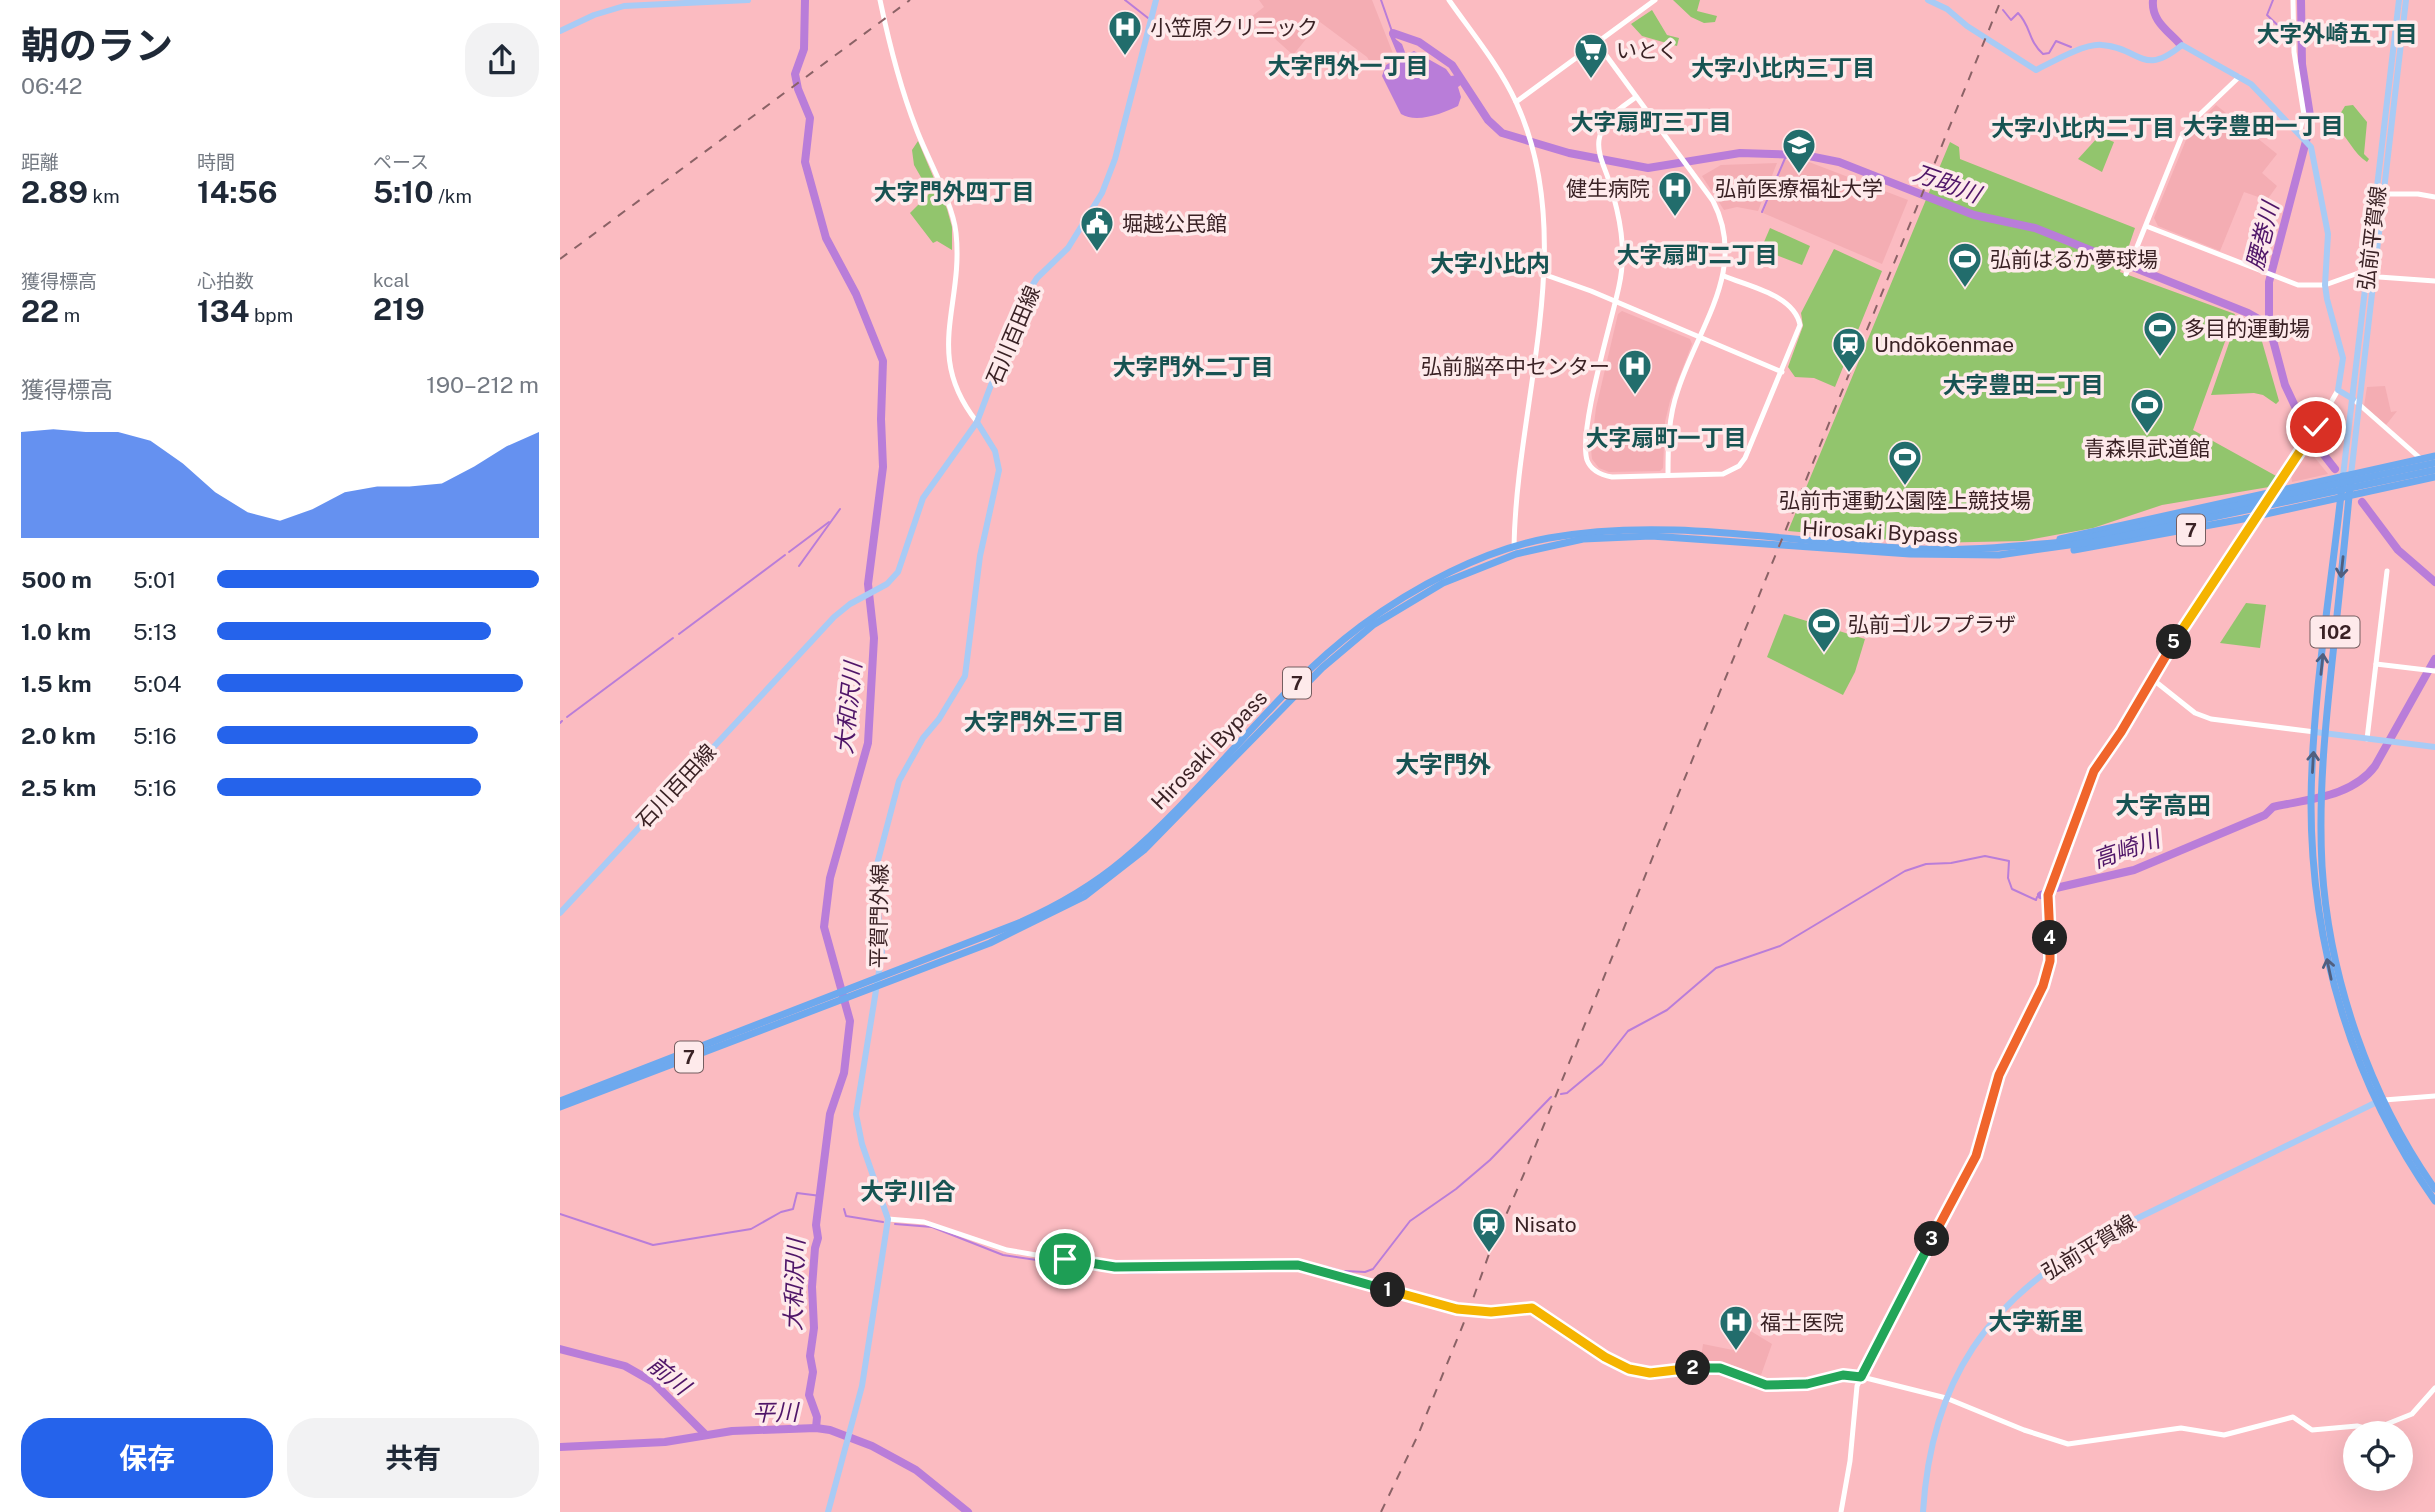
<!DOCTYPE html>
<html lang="ja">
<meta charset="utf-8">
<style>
body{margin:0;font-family:"Public Sans","Noto Sans JP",sans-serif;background:#f2f2f3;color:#1f2937;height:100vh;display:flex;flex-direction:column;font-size:26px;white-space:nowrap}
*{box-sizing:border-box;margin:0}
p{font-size:23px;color:#747a83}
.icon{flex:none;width:38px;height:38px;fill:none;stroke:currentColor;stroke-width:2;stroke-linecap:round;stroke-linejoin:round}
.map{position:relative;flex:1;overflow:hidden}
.details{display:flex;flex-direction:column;background:#fff;width:560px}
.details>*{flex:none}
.buttons{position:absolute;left:1783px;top:1421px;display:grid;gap:14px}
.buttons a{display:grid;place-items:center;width:70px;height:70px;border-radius:50%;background:#fff;box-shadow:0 7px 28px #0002;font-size:35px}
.pin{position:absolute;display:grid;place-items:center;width:60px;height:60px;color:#fff;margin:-30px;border:4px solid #fff;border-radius:50%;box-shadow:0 2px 7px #0007}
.km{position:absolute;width:35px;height:35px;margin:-18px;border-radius:50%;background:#222;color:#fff;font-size:19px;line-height:35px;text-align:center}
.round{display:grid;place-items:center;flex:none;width:74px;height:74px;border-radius:28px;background:#f2f2f3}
.overview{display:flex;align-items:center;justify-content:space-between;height:119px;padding:0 21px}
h1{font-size:38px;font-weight:700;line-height:52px}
.stats{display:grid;grid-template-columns:repeat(3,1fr);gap:10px;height:119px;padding:7px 21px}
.stats div{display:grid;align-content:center}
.stats b{font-size:30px;font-weight:700}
.stats small{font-size:19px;font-weight:400}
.stats p{font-size:19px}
.chart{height:196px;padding:14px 21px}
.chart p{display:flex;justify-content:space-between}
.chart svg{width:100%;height:126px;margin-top:7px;fill:#2563eb;opacity:.7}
.primary-button{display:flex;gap:14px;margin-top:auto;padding:14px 21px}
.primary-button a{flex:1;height:80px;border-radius:28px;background:#2563eb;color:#fff;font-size:28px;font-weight:700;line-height:80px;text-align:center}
.primary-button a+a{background:#f2f2f3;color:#1f2937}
ul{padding:0 21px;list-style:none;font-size:23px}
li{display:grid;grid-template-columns:112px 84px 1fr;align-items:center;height:52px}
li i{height:18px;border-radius:9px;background:#2563eb}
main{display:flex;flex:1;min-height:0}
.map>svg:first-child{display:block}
</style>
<main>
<section class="details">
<div class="overview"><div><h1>朝のラン</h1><p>06:42</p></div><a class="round"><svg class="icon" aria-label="share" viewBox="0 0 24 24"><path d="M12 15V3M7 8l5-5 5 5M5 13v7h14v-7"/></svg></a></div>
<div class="stats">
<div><p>距離</p><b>2.89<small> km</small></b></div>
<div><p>時間</p><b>14:56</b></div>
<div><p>ペース</p><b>5:10<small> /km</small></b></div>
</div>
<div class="stats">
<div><p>獲得標高</p><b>22<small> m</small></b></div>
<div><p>心拍数</p><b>134<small> bpm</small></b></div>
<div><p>kcal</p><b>219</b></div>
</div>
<div class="chart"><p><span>獲得標高</span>190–212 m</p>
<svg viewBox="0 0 160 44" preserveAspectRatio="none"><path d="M0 44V7L10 6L20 7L30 7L40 10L50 18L60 28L70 35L80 38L90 34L100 28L110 26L120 26L130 25L140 19L150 12L160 7V44z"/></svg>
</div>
<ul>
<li><b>500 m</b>5:01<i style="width:100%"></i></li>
<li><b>1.0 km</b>5:13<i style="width:85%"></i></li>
<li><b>1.5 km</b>5:04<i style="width:95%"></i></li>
<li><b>2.0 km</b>5:16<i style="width:81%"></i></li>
<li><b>2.5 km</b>5:16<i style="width:82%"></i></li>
</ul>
<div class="primary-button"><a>保存</a><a>共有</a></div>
</section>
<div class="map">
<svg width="1875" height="1512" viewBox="0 0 1875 1512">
<rect width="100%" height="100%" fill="#fbbbc1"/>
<g fill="#f4adb3">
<polygon points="699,0 812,0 834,56 814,69 807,57 760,22 733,55 691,17 704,7"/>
<polygon points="1656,105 1717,154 1702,173 1717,186 1707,200 1684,192 1660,251 1598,226 1594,218 1626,140 1633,128"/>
<polygon points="1225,160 1249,162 1348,200 1322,264 1203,213"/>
<polygon points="1217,163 1198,211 1177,207 1164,210 1142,176 1161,165"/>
<polygon points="1062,311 1130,339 1132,344 1110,401 1105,422 1103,468 1100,471 1049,472 1039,468 1032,459 1031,449 1036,408 1058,314"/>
<polygon points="1825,386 1831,412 1837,411 1826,425 1804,406 1807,387"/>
<polygon points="1747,448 1768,474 1732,482 1731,474"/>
<polygon points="1184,1327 1212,1344 1200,1378 1162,1365 1140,1365 1143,1344 1173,1350"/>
</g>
<g fill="#92c56d">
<polygon points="1113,0 1140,0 1137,11 1157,16 1155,22 1144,23 1131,17"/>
<polygon points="1092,10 1107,35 1119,38 1117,46 1082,36 1071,24"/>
<path d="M1793,105L1807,122L1804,154L1809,159L1807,162C1794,154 1787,136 1774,124L1785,106Z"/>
<polygon points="1539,136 1554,142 1542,172 1518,159"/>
<polygon points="358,141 387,209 392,227 392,250 377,241 373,243 350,213 370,193 354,165 352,150"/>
<polygon points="1390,142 1399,147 1400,159 1575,228 1560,272 1675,314 1633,430 1718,477 1709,487 1602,505 1533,528 1463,541 1366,543 1228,531"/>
<polygon points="1210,228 1250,246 1242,265 1201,249"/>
<polygon points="1274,249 1322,271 1275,387 1254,378 1235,377 1228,367 1243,326 1241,313"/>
<polygon points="1678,317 1693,322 1699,331 1719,401 1716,404 1703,395 1694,393 1651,395"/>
<polygon points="1686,603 1706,605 1700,648 1660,643"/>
<polygon points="1224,614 1305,639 1295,672 1283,695 1207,657"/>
</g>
<path fill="#b97dd9" d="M829,34L842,44L846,55L854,51L886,69L891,76L897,75L902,84L898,87L901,97L898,106C883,113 857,124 841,114L822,76L826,65L839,58Z"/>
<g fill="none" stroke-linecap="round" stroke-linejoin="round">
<g stroke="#b97dd9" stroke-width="2">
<polyline points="565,0 588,18"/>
<polyline points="821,0 835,40"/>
<polyline points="1713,0 1707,15 1727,34 1732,34"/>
<path d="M1443,10L1451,20L1458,13C1471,26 1468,41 1483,54L1489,53L1496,41L1511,47"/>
<polyline points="1243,63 1260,67 1285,58 1298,62"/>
<polyline points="1202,212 1226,156"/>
<polyline points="229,552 269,522"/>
<polyline points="239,566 280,509"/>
<polyline points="119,634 225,555"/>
<polyline points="7,717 113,638"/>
<polyline points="0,723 2,721"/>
<polyline points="1001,1094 1007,1093 1042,1064 1068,1031 1107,1010 1156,968 1220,946 1345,871 1366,864 1391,863 1425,856 1449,861 1448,878 1452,889 1476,900 1477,897"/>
<polyline points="284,1209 286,1216 323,1222"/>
<polyline points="0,1214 93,1245 191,1229 221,1212 233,1209 237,1193 261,1196"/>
<polyline points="335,1224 372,1227 443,1255 531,1268"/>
<polyline points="767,1267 899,1305 933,1309 953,1306"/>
<polyline points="537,1269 570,1273 724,1268"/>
<polyline points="785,1271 805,1272 813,1269 850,1221 896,1189 930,1160 991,1097"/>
</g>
<g stroke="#b97dd9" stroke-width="8">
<polyline points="245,0 244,49 235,74 238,89 250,118 245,162 266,238 296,294 323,361 321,419 323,467 308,584 314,638 308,743 270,878 264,927 290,1021 284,1073 270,1114 256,1225 258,1238 255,1248 252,1287 254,1328 250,1356 253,1372 249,1395 257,1417 256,1428"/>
<path d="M1593,0C1591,20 1607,30 1619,43"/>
<polyline points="1741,0 1742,64 1751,122 1709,282 1709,325 1725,385 1749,436 1775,469"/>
<polyline points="833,33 859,42 892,65 928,120 942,133 1009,153 1088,168 1180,153 1244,155 1279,162 1414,215 1475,228 1688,313 1709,325"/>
<polyline points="1802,502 1838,550 1875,582"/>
<path d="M1481,895L1496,888L1574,870L1705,815L1713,807C1748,799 1792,797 1815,766L1875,659"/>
<polyline points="0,1349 65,1366 93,1382 145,1434"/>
<polyline points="0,1447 105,1442 172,1431 256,1428 270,1430 312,1446 356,1470 408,1512"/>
</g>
<g stroke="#fff" stroke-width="5">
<path d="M320,0C329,43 340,87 356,128C367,158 393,203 396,233C404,306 363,354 417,422"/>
<path d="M889,0C912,33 939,65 956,102C1020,241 956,402 954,548"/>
<polyline points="1733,0 1734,52 1744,115 1739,133"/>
<path d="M1037,43L1153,201C1188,269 1139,325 1118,390C1108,418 1108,446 1108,475"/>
<path d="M1076,97C1061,108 1042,119 1039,140C1037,154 1045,168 1049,181C1060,216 1067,250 1059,286C1052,321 1018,430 1027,460C1031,471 1041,475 1052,477L1163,474L1179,466L1185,458L1240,325C1234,295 1190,287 1164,276"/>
<polyline points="956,102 1095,0"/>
<polyline points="1817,194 1858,194 1875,197"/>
<polyline points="1586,226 1738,285 1765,285 1804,271 1819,277 1875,281"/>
<polyline points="983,274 1031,291 1222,372"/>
<polyline points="1566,274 1621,138 1634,120 1679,77"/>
<polyline points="1793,399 1861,459"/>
<polyline points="1713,491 1757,427 1778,390"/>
<polyline points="1816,664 1875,671"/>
<polyline points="1591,678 1635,713 1651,719 1755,732"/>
<polyline points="1807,739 1827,571"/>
<polyline points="1824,1100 1875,1096"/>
<polyline points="328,1219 364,1222 447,1250 534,1265 738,1265 890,1308 931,1312 972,1308 1057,1363 1080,1372 1156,1367 1206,1385 1247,1384 1270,1377 1294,1375 1386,1398 1464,1430 1508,1444 1621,1428 1664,1435 1733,1417 1752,1430 1797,1426 1812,1430 1852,1414 1875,1388"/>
<polyline points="1281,1512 1290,1461 1297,1386 1416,1156 1439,1075 1483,986 1490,961 1488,895 1534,771 1561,732 1609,649 1704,505"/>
</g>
<g stroke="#a8cbf5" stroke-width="6">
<path d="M1368,0L1387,9L1407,26L1476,70C1492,62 1525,43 1542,45C1581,48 1582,78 1622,45L1691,84L1751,147L1768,234L1765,285L1767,299L1783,358L1778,390L1793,399"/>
<polyline points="0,31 34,15 64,6 188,0"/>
<polyline points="1791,475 1846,0"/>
<polyline points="1783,476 1839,0"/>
<polyline points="1755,732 1875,747"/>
<polyline points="0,913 274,617 290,604 327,584 338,572 363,498 417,422 464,298 477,278 508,248 542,193 555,159 596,0"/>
<polyline points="268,1512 302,1386 328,1219 302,1144 296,1114 322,953 315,882 316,868 339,781 363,738 379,719 405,676 420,556 439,470 435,451 417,422"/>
<path d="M1363,1512C1371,1380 1428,1299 1543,1235L1819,1101"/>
</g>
<g stroke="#6ea9ee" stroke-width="7">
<path d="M1791,475C1786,531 1780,587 1774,644C1766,718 1758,792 1762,866C1769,979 1810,1097 1875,1189"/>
<path d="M1783,476C1772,584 1752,694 1751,803C1751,946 1792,1084 1875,1201"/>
<polyline points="1500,539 1875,456"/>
<polyline points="1514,550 1683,519 1875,477"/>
<path d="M0,1101L461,922C497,906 532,886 563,860C648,789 711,693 801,626C854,587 923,550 989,538C1111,516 1235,544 1358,549C1410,551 1461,546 1513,541L1875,463"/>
<polyline points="0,1107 430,943 525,896 584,850 762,668 813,625 883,583 956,554 1023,539 1091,536 1350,554 1439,555 1545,540 1875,470"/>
</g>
<g stroke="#8b6266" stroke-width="2" stroke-dasharray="9 9" stroke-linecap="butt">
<polyline points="0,259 350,0"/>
<polyline points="821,1512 858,1435 909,1310 929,1254 966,1169 1441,0"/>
</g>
</g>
<defs><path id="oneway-shaft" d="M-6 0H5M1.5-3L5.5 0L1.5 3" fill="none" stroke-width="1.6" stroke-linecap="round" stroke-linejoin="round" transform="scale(1.75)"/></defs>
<g stroke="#515f7f">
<use href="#oneway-shaft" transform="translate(1782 567) rotate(96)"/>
<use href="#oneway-shaft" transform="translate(1762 664) rotate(-84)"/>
<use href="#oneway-shaft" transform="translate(1753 762) rotate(-87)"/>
<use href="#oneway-shaft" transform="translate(1769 969) rotate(-102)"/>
</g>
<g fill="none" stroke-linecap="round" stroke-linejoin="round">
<defs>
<polyline id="split-1" points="505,1259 555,1267 738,1265 828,1290"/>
<polyline id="split-2" points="828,1290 897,1309 931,1312 972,1308 1045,1357 1069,1369 1090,1373 1133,1368"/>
<polyline id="split-3" points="1133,1368 1160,1368 1206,1385 1247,1384 1283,1375 1301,1377 1372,1239"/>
<polyline id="split-4" points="1372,1239 1416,1156 1439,1075 1483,986 1490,961 1490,938"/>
<polyline id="split-5" points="1490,938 1488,895 1534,771 1561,732 1614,642"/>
<polyline id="split-6" points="1614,642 1756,427"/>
</defs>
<use href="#split-1" stroke="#fff" stroke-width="14"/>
<use href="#split-2" stroke="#fff" stroke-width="14"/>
<use href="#split-3" stroke="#fff" stroke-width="14"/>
<use href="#split-4" stroke="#fff" stroke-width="14"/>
<use href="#split-5" stroke="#fff" stroke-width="14"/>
<use href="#split-6" stroke="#fff" stroke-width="14"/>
<use href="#split-1" stroke="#22a559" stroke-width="9"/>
<use href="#split-2" stroke="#f5b400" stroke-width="9"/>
<use href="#split-3" stroke="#22a559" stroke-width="9"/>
<use href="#split-4" stroke="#f0652b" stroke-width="9"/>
<use href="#split-5" stroke="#f0652b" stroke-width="9"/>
<use href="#split-6" stroke="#f5b400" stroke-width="9"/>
</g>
<defs>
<symbol id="hospital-pin" viewBox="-11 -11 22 30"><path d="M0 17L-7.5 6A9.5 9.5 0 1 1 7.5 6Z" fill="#226d6c" stroke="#feeaeb"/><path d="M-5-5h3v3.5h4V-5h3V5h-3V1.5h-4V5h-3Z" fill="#fff"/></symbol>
<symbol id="supermarket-pin" viewBox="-11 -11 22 30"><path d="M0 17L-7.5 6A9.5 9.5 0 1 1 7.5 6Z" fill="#226d6c" stroke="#feeaeb"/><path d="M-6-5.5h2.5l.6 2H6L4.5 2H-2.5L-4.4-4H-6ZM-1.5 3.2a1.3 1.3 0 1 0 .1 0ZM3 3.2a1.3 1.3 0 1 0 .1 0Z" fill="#fff"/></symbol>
<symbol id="university-pin" viewBox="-11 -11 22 30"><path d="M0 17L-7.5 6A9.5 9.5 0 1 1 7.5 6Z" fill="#226d6c" stroke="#feeaeb"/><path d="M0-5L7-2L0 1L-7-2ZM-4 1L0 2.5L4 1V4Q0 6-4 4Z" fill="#fff"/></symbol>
<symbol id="civic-pin" viewBox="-11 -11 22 30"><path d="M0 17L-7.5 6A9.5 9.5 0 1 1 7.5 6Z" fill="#226d6c" stroke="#feeaeb"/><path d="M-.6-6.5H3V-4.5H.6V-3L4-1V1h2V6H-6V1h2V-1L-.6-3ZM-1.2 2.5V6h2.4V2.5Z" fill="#fff"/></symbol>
<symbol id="stadium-pin" viewBox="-11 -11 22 30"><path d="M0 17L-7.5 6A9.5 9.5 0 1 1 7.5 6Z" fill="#226d6c" stroke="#feeaeb"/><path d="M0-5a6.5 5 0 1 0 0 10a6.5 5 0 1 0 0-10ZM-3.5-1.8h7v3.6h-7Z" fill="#fff"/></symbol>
<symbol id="station-pin" viewBox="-11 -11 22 30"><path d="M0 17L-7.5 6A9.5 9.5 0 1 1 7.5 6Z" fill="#226d6c" stroke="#feeaeb"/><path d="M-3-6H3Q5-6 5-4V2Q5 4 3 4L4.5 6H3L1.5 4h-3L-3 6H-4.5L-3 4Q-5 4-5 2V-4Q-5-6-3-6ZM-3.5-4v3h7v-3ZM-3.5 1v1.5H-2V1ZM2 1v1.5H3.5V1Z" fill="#fff"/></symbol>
</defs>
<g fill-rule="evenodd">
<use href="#hospital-pin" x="546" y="8" width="38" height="52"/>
<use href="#supermarket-pin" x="1012" y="31" width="38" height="52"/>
<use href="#university-pin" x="1220" y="126" width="38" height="52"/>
<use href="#hospital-pin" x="1096" y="169" width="38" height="52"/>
<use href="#civic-pin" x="518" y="204" width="38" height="52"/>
<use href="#stadium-pin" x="1386" y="240" width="38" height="52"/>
<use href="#stadium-pin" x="1581" y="309" width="38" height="52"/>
<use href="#station-pin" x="1270" y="325" width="38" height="52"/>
<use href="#hospital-pin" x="1056" y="347" width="38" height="52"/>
<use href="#stadium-pin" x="1568" y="386" width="38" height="52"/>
<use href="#stadium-pin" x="1326" y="438" width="38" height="52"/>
<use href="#stadium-pin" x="1245" y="605" width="38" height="52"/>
<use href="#station-pin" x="910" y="1205" width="38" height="52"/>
<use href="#hospital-pin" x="1157" y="1303" width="38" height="52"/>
</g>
<g text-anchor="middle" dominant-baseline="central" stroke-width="7" stroke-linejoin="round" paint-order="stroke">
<g fill="#feeaeb" stroke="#755e60" stroke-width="2">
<rect x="1617" y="514.5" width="28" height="31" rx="5"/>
<rect x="1750.5" y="616.5" width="49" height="31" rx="5"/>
<rect x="723" y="667.5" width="28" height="31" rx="5"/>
<rect x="115" y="1041.5" width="28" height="31" rx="5"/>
</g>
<g font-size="19" font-weight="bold" fill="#3a2225">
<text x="1631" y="530">7</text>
<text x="1775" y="632">102</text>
<text x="737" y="683">7</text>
<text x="129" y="1057">7</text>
</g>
<g font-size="21" fill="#3a2225" stroke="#feeaeb" text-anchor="start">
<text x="590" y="27">小笠原クリニック</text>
<text x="1056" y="50">いとく</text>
<text x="1090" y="188" text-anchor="end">健生病院</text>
<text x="1239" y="188" text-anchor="middle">弘前医療福祉大学</text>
<text x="562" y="223">堀越公民館</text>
<text x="1430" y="259">弘前はるか夢球場</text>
<text x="1624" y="328">多目的運動場</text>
<text x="1314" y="344">Undōkōenmae</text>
<text x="1050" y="366" text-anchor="end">弘前脳卒中センター</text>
<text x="1587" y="448" text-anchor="middle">青森県武道館</text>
<text x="1345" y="500" text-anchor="middle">弘前市運動公園陸上競技場</text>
<text x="1288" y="624">弘前ゴルフプラザ</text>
<text x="954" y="1224">Nisato</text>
<text x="1200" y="1322">福士医院</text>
</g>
<g font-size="21" fill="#3a2225" stroke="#feeaeb">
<text transform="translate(1812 238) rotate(-83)">弘前平賀線</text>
<text transform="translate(453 335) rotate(-67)">石川百田線</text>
<text transform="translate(1320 532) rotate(3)">Hirosaki Bypass</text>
<text transform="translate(649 750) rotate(-46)">Hirosaki Bypass</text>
<text transform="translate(116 786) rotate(-47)">石川百田線</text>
<text transform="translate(319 916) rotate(-89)">平賀門外線</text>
<text transform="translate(1529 1247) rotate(-31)">弘前平賀線</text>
</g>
<g font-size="23" font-weight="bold" fill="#175352" stroke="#feeaeb">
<text x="1777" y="33">大字外崎五丁目</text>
<text x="788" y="65">大字門外一丁目</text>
<text x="1223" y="67">大字小比内三丁目</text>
<text x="1091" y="121">大字扇町三丁目</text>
<text x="1703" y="125">大字豊田一丁目</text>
<text x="1523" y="127">大字小比内二丁目</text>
<text x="394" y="191">大字門外四丁目</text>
<text x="1137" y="254">大字扇町二丁目</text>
<text x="633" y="366">大字門外二丁目</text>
<text x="1463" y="384">大字豊田二丁目</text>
<text x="1106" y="437">大字扇町一丁目</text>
<text x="484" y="721">大字門外三丁目</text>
</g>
<g font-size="23" font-style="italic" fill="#4f1568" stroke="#feeaeb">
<text transform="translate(1387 183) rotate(20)">万助川</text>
<text transform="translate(1702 236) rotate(-76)">腰巻川</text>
<text transform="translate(288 708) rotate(-84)">大和沢川</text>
<text transform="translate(1566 849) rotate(-19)">高崎川</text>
<text transform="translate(234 1285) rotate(-88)">大和沢川</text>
<text transform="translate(109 1375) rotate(39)">前川</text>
<text transform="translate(215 1412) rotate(-1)">平川</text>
</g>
<g font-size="24" font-weight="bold" fill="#175352" stroke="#feeaeb">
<text x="930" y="263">大字小比内</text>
<text x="883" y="764">大字門外</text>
<text x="1603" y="805">大字高田</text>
<text x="348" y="1191">大字川合</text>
<text x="1476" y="1321">大字新里</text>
</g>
</g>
</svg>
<div class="buttons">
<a><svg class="icon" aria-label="locate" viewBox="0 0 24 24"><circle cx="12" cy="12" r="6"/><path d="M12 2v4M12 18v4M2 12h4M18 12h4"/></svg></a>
</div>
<div class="pin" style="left:505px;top:1259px;background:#1e9e55"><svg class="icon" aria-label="arrive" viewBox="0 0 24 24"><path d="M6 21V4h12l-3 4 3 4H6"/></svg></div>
<div class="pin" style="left:1756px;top:427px;background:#d93025"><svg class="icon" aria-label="check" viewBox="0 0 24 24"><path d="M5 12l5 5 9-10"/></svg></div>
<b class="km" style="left:828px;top:1290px">1</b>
<b class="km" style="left:1133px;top:1368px">2</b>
<b class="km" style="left:1372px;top:1239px">3</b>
<b class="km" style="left:1490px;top:938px">4</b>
<b class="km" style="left:1614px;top:642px">5</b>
</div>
</main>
